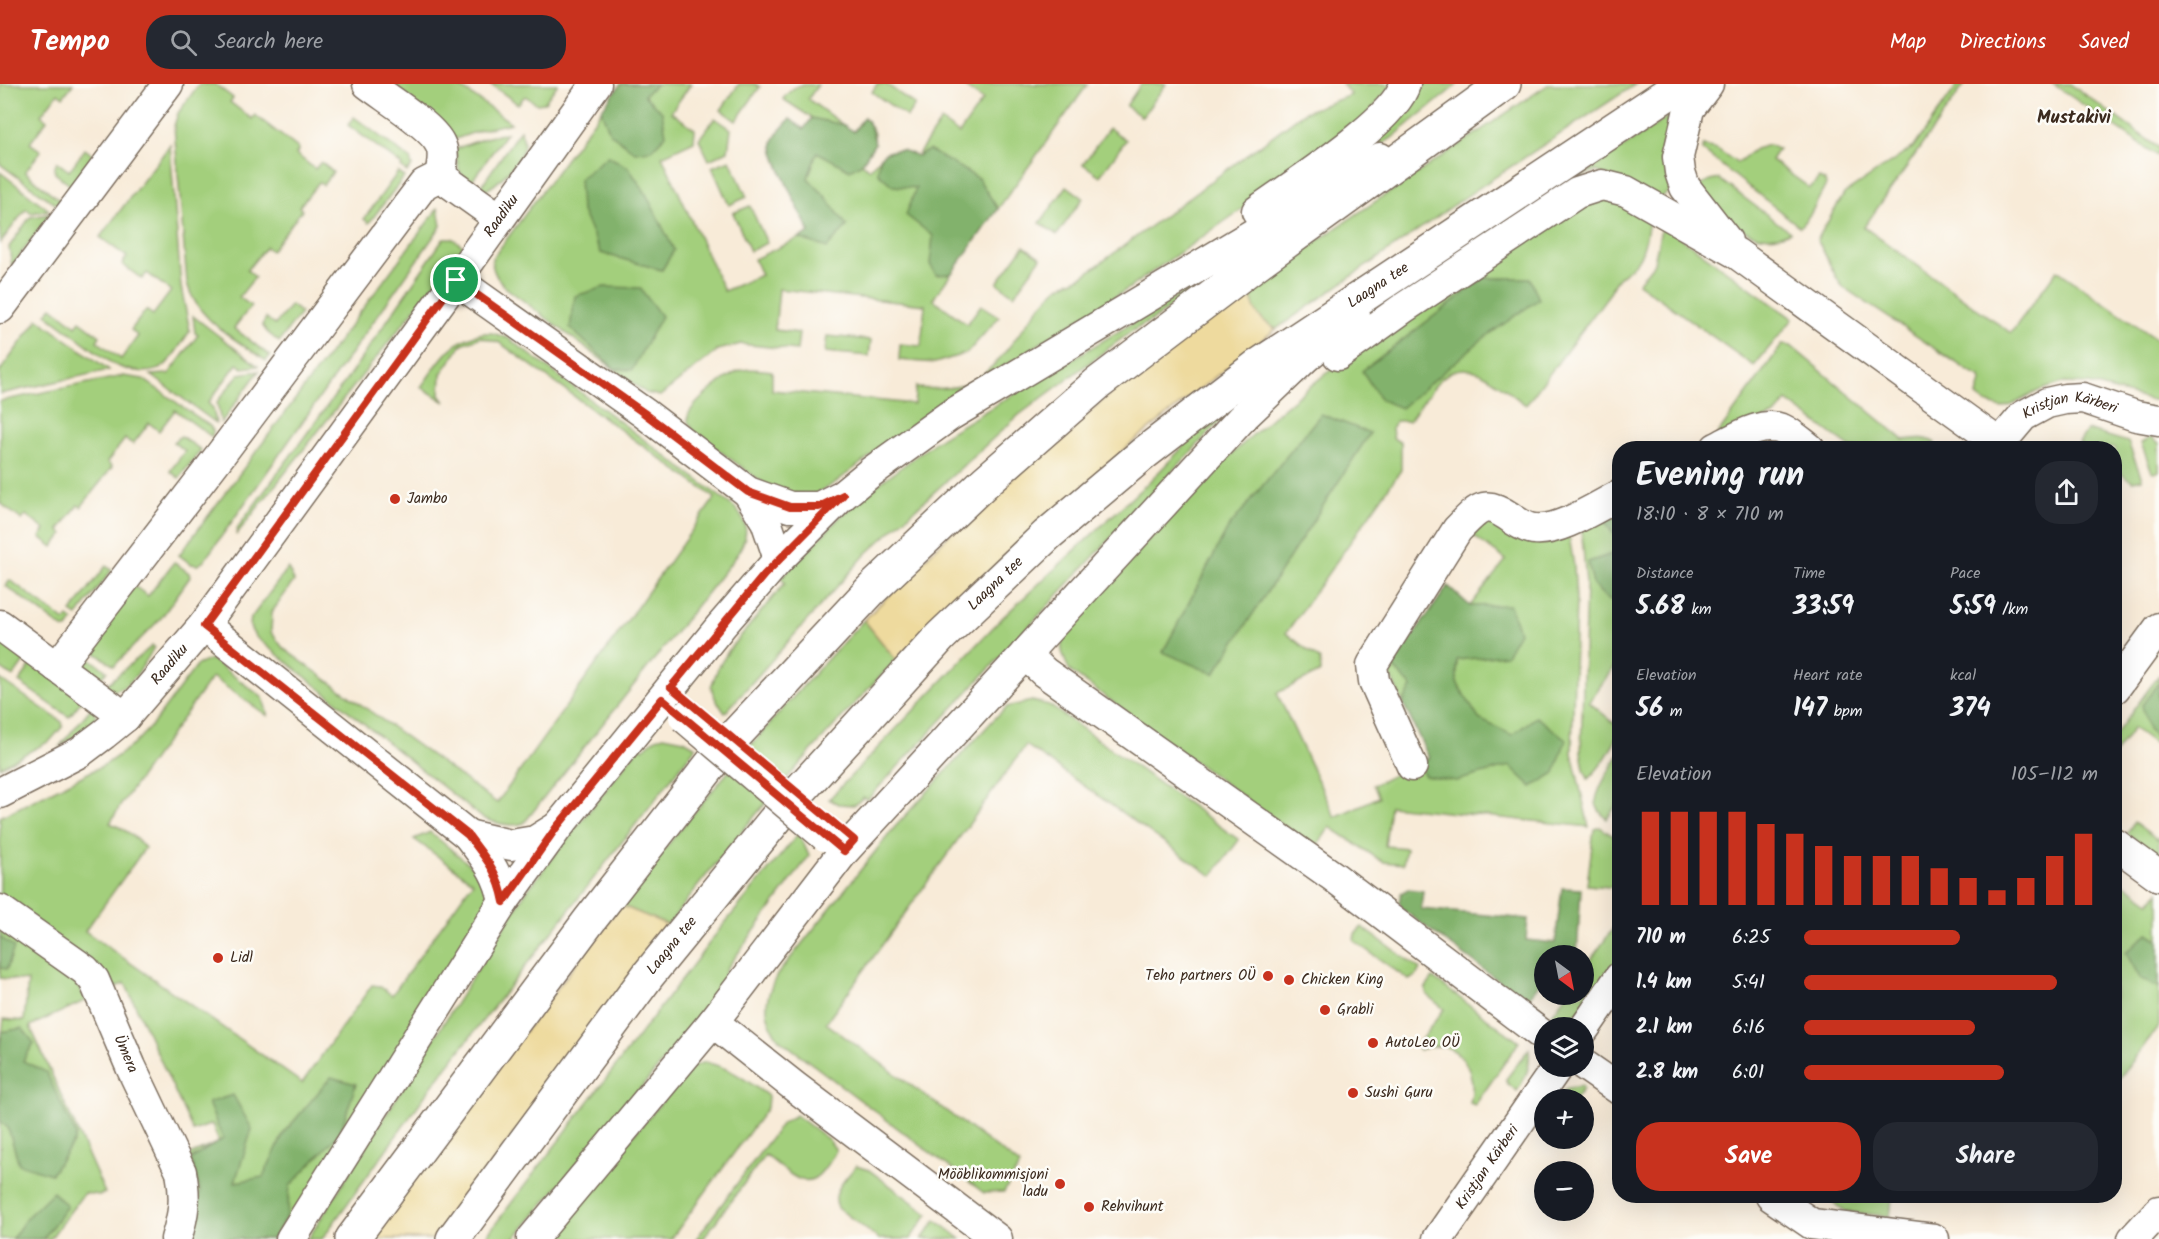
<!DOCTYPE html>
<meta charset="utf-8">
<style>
body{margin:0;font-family:Kalam,sans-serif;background:#242831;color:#f1f3f6;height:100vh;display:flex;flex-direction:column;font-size:22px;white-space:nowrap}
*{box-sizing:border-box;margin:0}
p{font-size:20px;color:#9ea1a6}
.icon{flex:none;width:33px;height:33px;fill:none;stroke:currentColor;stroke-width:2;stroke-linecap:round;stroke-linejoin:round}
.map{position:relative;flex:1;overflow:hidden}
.side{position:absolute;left:1612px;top:357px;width:510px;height:762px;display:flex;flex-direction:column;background:#171b24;border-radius:24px;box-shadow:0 6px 24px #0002}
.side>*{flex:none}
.needle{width:39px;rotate:148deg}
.controls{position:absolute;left:1534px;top:861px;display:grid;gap:12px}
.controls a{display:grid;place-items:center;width:60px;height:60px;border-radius:50%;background:#171b24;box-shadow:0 6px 24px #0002;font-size:30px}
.pin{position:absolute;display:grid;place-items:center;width:51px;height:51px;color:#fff;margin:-26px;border:3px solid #fff;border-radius:50%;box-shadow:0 2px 6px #0007}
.round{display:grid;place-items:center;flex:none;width:63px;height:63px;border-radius:24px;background:#242831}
.head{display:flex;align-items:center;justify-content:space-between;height:102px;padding:0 24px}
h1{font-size:33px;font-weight:800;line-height:45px}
.figures{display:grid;grid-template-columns:repeat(3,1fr);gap:9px;height:102px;padding:6px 24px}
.figures div{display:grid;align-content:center}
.figures b{font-size:26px;font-weight:800}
.figures small{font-size:16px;font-weight:400}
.figures p{font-size:16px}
.chart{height:168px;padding:12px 24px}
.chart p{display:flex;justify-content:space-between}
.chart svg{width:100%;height:108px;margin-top:6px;stroke:#c8321e;stroke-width:6}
.action{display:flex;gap:12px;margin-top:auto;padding:12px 24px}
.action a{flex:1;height:69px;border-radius:24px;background:#c8321e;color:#fff;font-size:24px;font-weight:800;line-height:69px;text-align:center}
.action a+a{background:#242831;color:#f1f3f6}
ul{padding:0 24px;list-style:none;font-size:20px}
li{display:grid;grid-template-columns:96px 72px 1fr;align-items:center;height:45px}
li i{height:15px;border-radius:8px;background:#c8321e}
header{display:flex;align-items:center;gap:36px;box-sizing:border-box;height:84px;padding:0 30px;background:#c8321e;color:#fff}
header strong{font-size:28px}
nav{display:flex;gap:33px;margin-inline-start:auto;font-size:21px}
.search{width:420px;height:54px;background:#242831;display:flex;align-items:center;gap:15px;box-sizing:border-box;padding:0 21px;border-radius:24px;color:#9ea1a6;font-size:22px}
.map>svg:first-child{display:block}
</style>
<header>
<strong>Tempo</strong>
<div class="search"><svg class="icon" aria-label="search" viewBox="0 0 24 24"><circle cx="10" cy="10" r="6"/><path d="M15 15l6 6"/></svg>Search here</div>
<nav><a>Map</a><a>Directions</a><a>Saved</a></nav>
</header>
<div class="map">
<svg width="2159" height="1155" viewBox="0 0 2159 1155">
<rect width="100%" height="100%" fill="#fdfcf7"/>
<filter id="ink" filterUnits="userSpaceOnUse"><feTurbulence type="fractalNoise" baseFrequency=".0167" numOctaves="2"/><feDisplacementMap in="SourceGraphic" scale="12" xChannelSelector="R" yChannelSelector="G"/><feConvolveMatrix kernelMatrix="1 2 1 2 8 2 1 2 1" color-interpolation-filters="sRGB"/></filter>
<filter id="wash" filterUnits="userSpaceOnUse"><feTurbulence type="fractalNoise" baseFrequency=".008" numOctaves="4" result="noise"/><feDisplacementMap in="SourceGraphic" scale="24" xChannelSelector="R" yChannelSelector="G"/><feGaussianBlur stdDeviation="1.35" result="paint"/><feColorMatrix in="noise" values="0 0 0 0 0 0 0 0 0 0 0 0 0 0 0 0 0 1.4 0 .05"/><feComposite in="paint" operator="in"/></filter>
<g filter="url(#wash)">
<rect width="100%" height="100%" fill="#f8ebd8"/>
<g fill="#a3cf7c" stroke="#6f7c4d" stroke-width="1.5">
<polygon points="0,0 73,0 63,13 58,9 41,31 47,36 30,59 41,67 25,88 61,117 55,120 0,80"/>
<path d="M199,0H215L233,14L230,18L252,35L255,31L299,65L296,70L315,85L321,78L333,88L323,101L319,98L299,123L302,126L271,167L266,163L247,186L255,193L239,213L251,222L234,244L270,272L266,277C236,255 197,237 187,199L174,42L178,29Z"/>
<polygon points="386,0 456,0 511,39 481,46 453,56"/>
<polygon points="490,0 558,0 544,19 537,20 525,12 518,20"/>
<path d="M621,0H691L671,28L695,45L694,57L662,72L724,207L761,191L754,175L810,149C803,133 770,71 773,58C775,50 785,41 790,35L804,45L812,34L783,15C795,0 799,0 818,1L808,15L853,48L864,33C881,53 875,60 862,79L870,85C885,66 894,61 917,72L941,37L959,50L983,16L961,0H1088L933,215L967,240L981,221L999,233L967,269L935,279L899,276L900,260L921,262L925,221L779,205L775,246L799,249L797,266L741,260L718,266L660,312L646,309L505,203C497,194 492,187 492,175Z"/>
<polygon points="739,0 755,0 760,3 736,37 721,26"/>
<polygon points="877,0 886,0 915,21 907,33 872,8"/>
<polygon points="1141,0 1166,0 1142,33 1126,22"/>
<path d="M1342,0H1393L1357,43L1238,128L1129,204L918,336L835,399L811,413L773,406L694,348L688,338V332C692,319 729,289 743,286C751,284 763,286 772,287V306L914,320L916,302L918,304C932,305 946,305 960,302C1001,292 1025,231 1058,204C1064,199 1075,196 1083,192L1305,28L1351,11Z"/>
<polygon points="1418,0 1458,0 1392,54 1304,110"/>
<path d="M1549,0H1636L1477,105L1276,245C1255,233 1253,226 1249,203Z"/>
<path d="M1958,0H1965L1864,143L2011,249L2057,186L2159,257V316H2149L2089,300L2063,299L2038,307L2012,321L2002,324L1988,320L1977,312L1981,298L1980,293L1970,288L1843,203C1831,189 1828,172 1817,156L1844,110L1914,63Z"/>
<polygon points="2053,0 2070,0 2159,64 2159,71 2158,72"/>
<polygon points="1678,26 1673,105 1661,114 1596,87 1589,89 1572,98"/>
<polygon points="354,33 410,75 412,82 407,88 401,83 402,81 348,41"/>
<polygon points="715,34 731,45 728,67 709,76 699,55"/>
<polygon points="1109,44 1126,56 1100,92 1083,80"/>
<path d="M520,46C523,53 525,58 523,65C518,79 497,102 484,107L479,105Z"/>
<polygon points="506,49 469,101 459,86 455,65 485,54"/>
<path d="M170,61L181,203L190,247C183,256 173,275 164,282C151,292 127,287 113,280L46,230L52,223L76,242L80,237L100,252L97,257L121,275L138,252L131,246L146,226L153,231L171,207L147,189L142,195L122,180L127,173L100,153Z"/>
<polygon points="1769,61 1778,65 1771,76 1810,104 1819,94 1825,97 1826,101 1811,129 1800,143 1702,66 1703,62 1717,65 1737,79 1755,65"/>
<polygon points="85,65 94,72 71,102 55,89 54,85 57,78 69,87"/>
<polygon points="730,76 747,113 729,121 712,83"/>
<polygon points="0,88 49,126 32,129 26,125 0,159"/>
<polygon points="398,88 404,93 369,139 364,135"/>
<path d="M1719,95L1790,148C1750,166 1722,129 1697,103L1710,97Z"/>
<polygon points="1067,102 1083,114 1057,151 1040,139"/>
<path d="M1612,114L1650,133C1647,145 1646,163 1639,174C1628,191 1617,187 1610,209L1526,321C1502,304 1469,267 1441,295C1429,308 1419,323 1409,337H1396L1392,343L1393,354L1401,359V386L1286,549L1320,576L1321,588L1277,609L1335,733L1379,713L1373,701L1429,674L1391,593L1392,582L1448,502L1470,522L1506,476L1472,451L1491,434L1568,446L1574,482L1576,514L1572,669L1589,743L1390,722L1385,762L1406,764L1403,780L1383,778L1330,743L1315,765L1070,587C1061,570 1057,558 1069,541C1133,474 1195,401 1265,340C1360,256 1470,190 1575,120Z"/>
<polygon points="750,122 767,159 750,167 733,129"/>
<polygon points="438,124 441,142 204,477 198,481 191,480 179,471"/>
<polygon points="50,130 12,182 9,163 30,133"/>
<polygon points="1662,140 1793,235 1754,282 1638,199 1654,179"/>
<polygon points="444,154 452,154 464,163 236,451 238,443 347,295"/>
<polygon points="1024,162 1041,174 1014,211 997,199"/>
<polygon points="1216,189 1154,235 1132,247 1019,331 866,470 725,629 716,616 711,603 718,584 729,566 785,499 781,494 840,433 877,401 942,353"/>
<polygon points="291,221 301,229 279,258 267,248 262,241 266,234 275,241"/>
<polygon points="193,232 258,282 243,284 237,280 208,319 213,324 216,339 151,291 169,290 198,251 195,249"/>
<polygon points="38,235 109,286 0,310 0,287"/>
<path d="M483,249H492L508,254L734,423C752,441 747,456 734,475L524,739C509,744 494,739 481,733L258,555C251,548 249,543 251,534L288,484L294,497L272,528L271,548L283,564L497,719L715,414L500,259L481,253L462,260L441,290L440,311L445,318L421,303C441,276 448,257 483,249Z"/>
<polygon points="827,252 871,256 869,272 825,268"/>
<path d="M1782,261L1791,262L1904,356C1914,355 1926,352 1935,359L1932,364H1851L1787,317L1775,331L1715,354Z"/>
<polygon points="259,287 221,339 217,318 239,290"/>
<polygon points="123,292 143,295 210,342 213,347 212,353 175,326 159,347 149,339 133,360 125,355 107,378 112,383 81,423 78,421 59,446 63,450 53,463 40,453 45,446 26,431 22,436 0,419 0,317"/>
<polygon points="1246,309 867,716 864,713 854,721 838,720 829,715 1002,534 1154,393 1182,364 1185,356"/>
<polygon points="2087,346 2128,358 2142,395 2133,397 2115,385 2115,364 2086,364 2079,359"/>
<polygon points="181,352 201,366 179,394 170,387 185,367 173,358"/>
<polygon points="2151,353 2159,360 2159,387 2155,389 2152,388 2141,359"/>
<path d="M1615,424L1620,428V574L1589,618L1620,644C1613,664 1604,680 1588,695L1584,685L1581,668L1586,499L1581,440Z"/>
<polygon points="174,478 189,489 190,493 161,534 114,582 85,561 134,502 148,512"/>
<polygon points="106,482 112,486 77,532 71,528"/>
<polygon points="10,496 65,537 68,533 73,537 67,545 64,545 6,502"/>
<path d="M864,536L896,576C815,660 738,747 668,841L620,821C697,722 778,627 864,536Z"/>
<polygon points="0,556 26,575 13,593 0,584"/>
<path d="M152,562L154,563C147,576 130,607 114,606C113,606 105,603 104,603Z"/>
<path d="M81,568L107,587L97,598C85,589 79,583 81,568Z"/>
<path d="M211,575L263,614L268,632L212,593L122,719L110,739C123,744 136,753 145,764L85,847L302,999L372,901L379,902L392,911L473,798L414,755L430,748L487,795L489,818L280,1155H186L185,1073L219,1058L212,1040L193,1047L125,899L109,906L0,815V733L106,680L134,660L153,640L197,581Z"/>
<polygon points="32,579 83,615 69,633 19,598"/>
<polygon points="2159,591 2159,663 2133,644 2115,670 2115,651"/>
<polygon points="0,595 62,638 63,642 50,657 0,683"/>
<path d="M1032,617L1049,621L1239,756L1212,792L1026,661L826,939L1020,1081L1004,1108L984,1109L779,955C762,932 764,915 777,891L894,744L996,633L1007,623Z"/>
<polygon points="92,623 96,632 93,641 59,663"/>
<polygon points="664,652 684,656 696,663 432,1002 322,1155 308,1155 526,808 640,662 643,665 656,654"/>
<path d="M1620,669V716L1607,735C1602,730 1597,726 1596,719C1595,708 1614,678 1620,669Z"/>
<polygon points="2134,738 2157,755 2159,753 2159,774 2127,749"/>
<polygon points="1600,743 1620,757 1620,804 1587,801 1594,745"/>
<polygon points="799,749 809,772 725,887 726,896 666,974 514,1155 484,1155 720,845"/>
<polygon points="2115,793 2150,818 2159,807 2159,942 2115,1000"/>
<polygon points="1620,835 1620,877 1591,919 1578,929 1566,933 1551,932 1566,911 1584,910 1584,885"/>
<polygon points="1362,843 1420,885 1416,892 1409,896 1354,857 1355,850"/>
<polygon points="0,847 74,896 87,916 30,942 105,1109 99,1111 84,1109 50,1155 0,1155 0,963 4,935 24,937 28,897 0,894"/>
<path d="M1433,894L1519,958L1475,1021L1470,1019C1477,995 1466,963 1437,962C1431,962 1424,965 1419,966L1417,961L1444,925L1427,911L1425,905Z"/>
<path d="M1529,965C1531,982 1526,994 1517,1007L1508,1000L1506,995Z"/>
<path d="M705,978C733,985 745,995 768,1012L767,1024L671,1155H544L692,983Z"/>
<polygon points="1582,1002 1583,1005 1575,1015 1553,1015 1568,1004"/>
<path d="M796,1031L829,1056L836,1066C834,1072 828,1079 823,1086C804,1112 784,1083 765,1071L703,1155H696L782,1039Z"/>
<path d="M856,1082L869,1086L928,1130L910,1155H879L838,1124C830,1108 846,1095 856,1082Z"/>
<polygon points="1825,1112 1872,1112 1872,1114 1892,1116 1890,1132 1846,1128"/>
<polygon points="936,1136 961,1155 922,1155"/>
</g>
<g fill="#82b26c" stroke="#5e6e45" stroke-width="1.5">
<polygon points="621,0 657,0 644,11 662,28 666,51 651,66 635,68 610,49 601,26"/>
<path d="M864,33L870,41L875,59L862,79L850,86L817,68L808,94L826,113L847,142L827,164L799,154L810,148C803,133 770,71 773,58C775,50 785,41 790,35L804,45L812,34L844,41L854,48Z"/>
<path d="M902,66L917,72L929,66L978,94L998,125L951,190L936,191L930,180L933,152L906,131L916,104L893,102L878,89C879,69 882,67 902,66Z"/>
<polygon points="608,72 628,83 645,108 674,166 662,186 601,169 581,125 579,95"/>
<polygon points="1484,194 1530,194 1539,215 1480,257 1401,324 1381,316 1362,287"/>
<polygon points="604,203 640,204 661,232 632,286 615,285 570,244 575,212"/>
<polygon points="1321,330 1370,349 1214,590 1163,568 1228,444"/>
<polygon points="1620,429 1620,458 1617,457 1605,437"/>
<polygon points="1612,470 1620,482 1620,511 1609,517 1593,501 1588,478"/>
<polygon points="1448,502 1470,522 1510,521 1519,548 1506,571 1457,576 1457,599 1479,635 1512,651 1536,633 1566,655 1555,689 1532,703 1510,682 1456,697 1425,692 1419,680 1429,674 1403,619 1412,603 1392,582"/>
<polygon points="2159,598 2159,655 2148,645 2142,621"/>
<polygon points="1562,804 1581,805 1577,871 1545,872 1545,900 1541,897 1529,914 1522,914 1402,825 1399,818 1401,809 1408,805 1423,807 1421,825 1528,835 1526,856 1555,859"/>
<polygon points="2148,849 2159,856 2159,903 2141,896 2126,869"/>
<polygon points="0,853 14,863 7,885 0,884"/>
<polygon points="22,944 34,959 23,977 46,988 76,1051 73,1059 51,1090 19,1080 8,1044 0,1037 0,963 2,948"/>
<polygon points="331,993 356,1000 340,1049 290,1102 287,1131 273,1155 191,1155 200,1107 191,1075 223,1055 208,1019 233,1011 252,1045 235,1098 263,1093 284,1049"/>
<polygon points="53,1108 67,1122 43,1155 12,1155 27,1133"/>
</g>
<g fill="#eeda9e" stroke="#94825e" stroke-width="1.5">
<path d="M1249,203C1253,225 1256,234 1276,245L1133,358L942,529L896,576L864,536L961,439L1120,301Z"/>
<polygon points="620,821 668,841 619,910 435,1155 369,1155"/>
</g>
</g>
<g filter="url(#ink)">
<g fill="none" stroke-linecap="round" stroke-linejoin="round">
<defs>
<g id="minor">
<path d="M368,0C386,14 431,41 440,60C445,69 442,82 440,92"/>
<polyline points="1708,0 1689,25 1678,73 1680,88 1685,103 1727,157"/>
<path d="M1257,127C1291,102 1395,37 1405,0"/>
<polyline points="456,196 644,329 748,408 790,423 819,423 839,413"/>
<polyline points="0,224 168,0"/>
<polyline points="1338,271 1402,225 1577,109 1602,101 1626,107 1736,169 2000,360"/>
<path d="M1716,364C1735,355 1760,337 1782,345C1791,349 1801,358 1809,364"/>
<path id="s1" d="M1996,364L2023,332L2047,319L2065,315L2083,314L2136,332L2159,336"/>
<polyline points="748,408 766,437 779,475"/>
<polyline points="0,541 125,633"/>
<path d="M204,541L468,751C486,775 498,787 504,817"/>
<polyline points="1025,570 1044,588 1334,793 1545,953"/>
<polyline points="57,583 221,370 424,100 440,92 499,134"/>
<polyline points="2115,604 2159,544"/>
<path d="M1412,682L1374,597L1372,581L1457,446C1480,422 1485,415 1514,436C1520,440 1528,445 1535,445C1559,448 1598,422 1620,411"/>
<path id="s2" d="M0,709L80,668L104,650L125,633L204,541L456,196L596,0"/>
<polyline points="468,751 511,761 535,757 556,744"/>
<polyline points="2115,760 2159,792"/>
<path id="s3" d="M0,826L85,886L94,896L131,983L181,1088C186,1114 184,1130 176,1155"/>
<polyline points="713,938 795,1003 997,1155"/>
<polyline points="1584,945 1620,893"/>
<polyline points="1584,981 1620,1006"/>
<polyline points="1771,1112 1812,1140 1934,1155"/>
<polyline points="291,1155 504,817 557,744 721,542 779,475 843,411 871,388 949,332 1380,74"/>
<polyline points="532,1155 713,938 844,767 1242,334 1306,273 1355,232"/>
<path id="s4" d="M1438,1155L1558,982"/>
<polyline points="2133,1155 2159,1127"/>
</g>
<g id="major">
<polyline points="352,1155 589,837 727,660 871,506 985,398 1097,300 1254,181 1504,0"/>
<path id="s5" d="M453,1155L649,890L792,715L940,553L1047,451L1143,370L1256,283L1682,0"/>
</g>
</defs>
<use href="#minor" stroke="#7d6e5f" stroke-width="33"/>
<use href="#major" stroke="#7d6e5f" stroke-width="36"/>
<use href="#minor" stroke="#fff" stroke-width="30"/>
<use href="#major" stroke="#fff" stroke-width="33"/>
<defs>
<polyline id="minor-bridge" points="684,633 825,752"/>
</defs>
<use href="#minor-bridge" stroke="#7d6e5f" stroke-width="33" stroke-linecap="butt"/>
<use href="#minor-bridge" stroke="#fff" stroke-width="30"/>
</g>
</g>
<g fill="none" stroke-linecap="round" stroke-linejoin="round" filter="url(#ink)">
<defs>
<path id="route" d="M456,196L644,329L748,408L790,423H819L843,411L764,491L671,603L854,756L844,767L662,615L556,744L504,818C498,787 486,775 468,751L204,542Z"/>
</defs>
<use href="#route" stroke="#fff" stroke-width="12"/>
<use href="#route" stroke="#c8321e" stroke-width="8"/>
</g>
<g fill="#c8321e" stroke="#fdfcf7" stroke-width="2">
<circle cx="395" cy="415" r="6"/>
<circle cx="218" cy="874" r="6"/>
<circle cx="1268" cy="892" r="6"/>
<circle cx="1289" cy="896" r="6"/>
<circle cx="1325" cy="926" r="6"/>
<circle cx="1373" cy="959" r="6"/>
<circle cx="1353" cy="1009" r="6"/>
<circle cx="1060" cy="1100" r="6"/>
<circle cx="1089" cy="1123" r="6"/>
</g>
<g text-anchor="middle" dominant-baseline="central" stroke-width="5" stroke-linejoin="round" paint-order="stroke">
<g font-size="15" fill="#3b2a1e" stroke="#fdfcf7">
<text stroke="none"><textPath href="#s2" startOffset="774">Raadiku</textPath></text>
<text stroke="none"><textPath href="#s5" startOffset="1338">Laagna tee</textPath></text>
<text stroke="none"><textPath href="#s1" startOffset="92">Kristjan Kärberi</textPath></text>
<text stroke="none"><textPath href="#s5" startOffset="852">Laagna tee</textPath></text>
<text stroke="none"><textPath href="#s2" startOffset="216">Raadiku</textPath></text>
<text stroke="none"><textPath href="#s5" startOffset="366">Laagna tee</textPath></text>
<text stroke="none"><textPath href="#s3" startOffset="198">Ümera</textPath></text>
<text stroke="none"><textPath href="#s4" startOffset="87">Kristjan Kärberi</textPath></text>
</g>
<g font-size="15" fill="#3b2a1e" stroke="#fdfcf7" text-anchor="start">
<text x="407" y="415">Jambo</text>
<text x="230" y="874">Lidl</text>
<text x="1256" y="892" text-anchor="end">Teho partners OÜ</text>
<text x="1301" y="896">Chicken King</text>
<text x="1337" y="926">Grabli</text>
<text x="1385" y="959">AutoLeo OÜ</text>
<text x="1365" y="1009">Sushi Guru</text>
<text x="1048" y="1091" text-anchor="end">Mööblikommisjoni<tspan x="1048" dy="17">ladu</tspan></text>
<text x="1101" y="1123">Rehvihunt</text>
</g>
<g font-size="18" font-weight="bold" fill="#3b2a1e" stroke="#fdfcf7">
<text x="2074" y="34">Mustakivi</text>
</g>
</g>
</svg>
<div class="controls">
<a><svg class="needle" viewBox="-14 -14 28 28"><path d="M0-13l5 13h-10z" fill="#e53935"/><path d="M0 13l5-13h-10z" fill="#9ea1a6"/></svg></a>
<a><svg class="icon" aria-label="layers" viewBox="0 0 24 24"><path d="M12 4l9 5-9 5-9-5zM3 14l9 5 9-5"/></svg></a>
<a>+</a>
<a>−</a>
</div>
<div class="pin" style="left:456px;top:196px;background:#1e9e55"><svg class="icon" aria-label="arrive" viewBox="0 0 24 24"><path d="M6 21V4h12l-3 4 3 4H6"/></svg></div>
<section class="side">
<div class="head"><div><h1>Evening run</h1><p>18:10 · 8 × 710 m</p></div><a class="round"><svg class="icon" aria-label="share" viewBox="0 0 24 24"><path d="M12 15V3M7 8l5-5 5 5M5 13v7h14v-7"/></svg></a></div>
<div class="figures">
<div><p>Distance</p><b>5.68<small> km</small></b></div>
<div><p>Time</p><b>33:59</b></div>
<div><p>Pace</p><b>5:59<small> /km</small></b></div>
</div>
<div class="figures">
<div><p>Elevation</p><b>56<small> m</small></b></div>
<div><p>Heart rate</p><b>147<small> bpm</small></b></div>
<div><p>kcal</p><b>374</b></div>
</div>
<div class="chart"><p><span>Elevation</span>105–112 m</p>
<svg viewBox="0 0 160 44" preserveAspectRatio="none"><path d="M5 44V6M15 44V6M25 44V6M35 44V6M45 44V11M55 44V15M65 44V20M75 44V24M85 44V24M95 44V24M105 44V29M115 44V33M125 44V38M135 44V33M145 44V24M155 44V15"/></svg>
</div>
<ul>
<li><b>710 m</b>6:25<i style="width:53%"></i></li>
<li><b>1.4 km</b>5:41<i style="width:86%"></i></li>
<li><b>2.1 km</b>6:16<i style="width:58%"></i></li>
<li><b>2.8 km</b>6:01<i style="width:68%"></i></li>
</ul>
<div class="action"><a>Save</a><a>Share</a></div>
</section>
</div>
